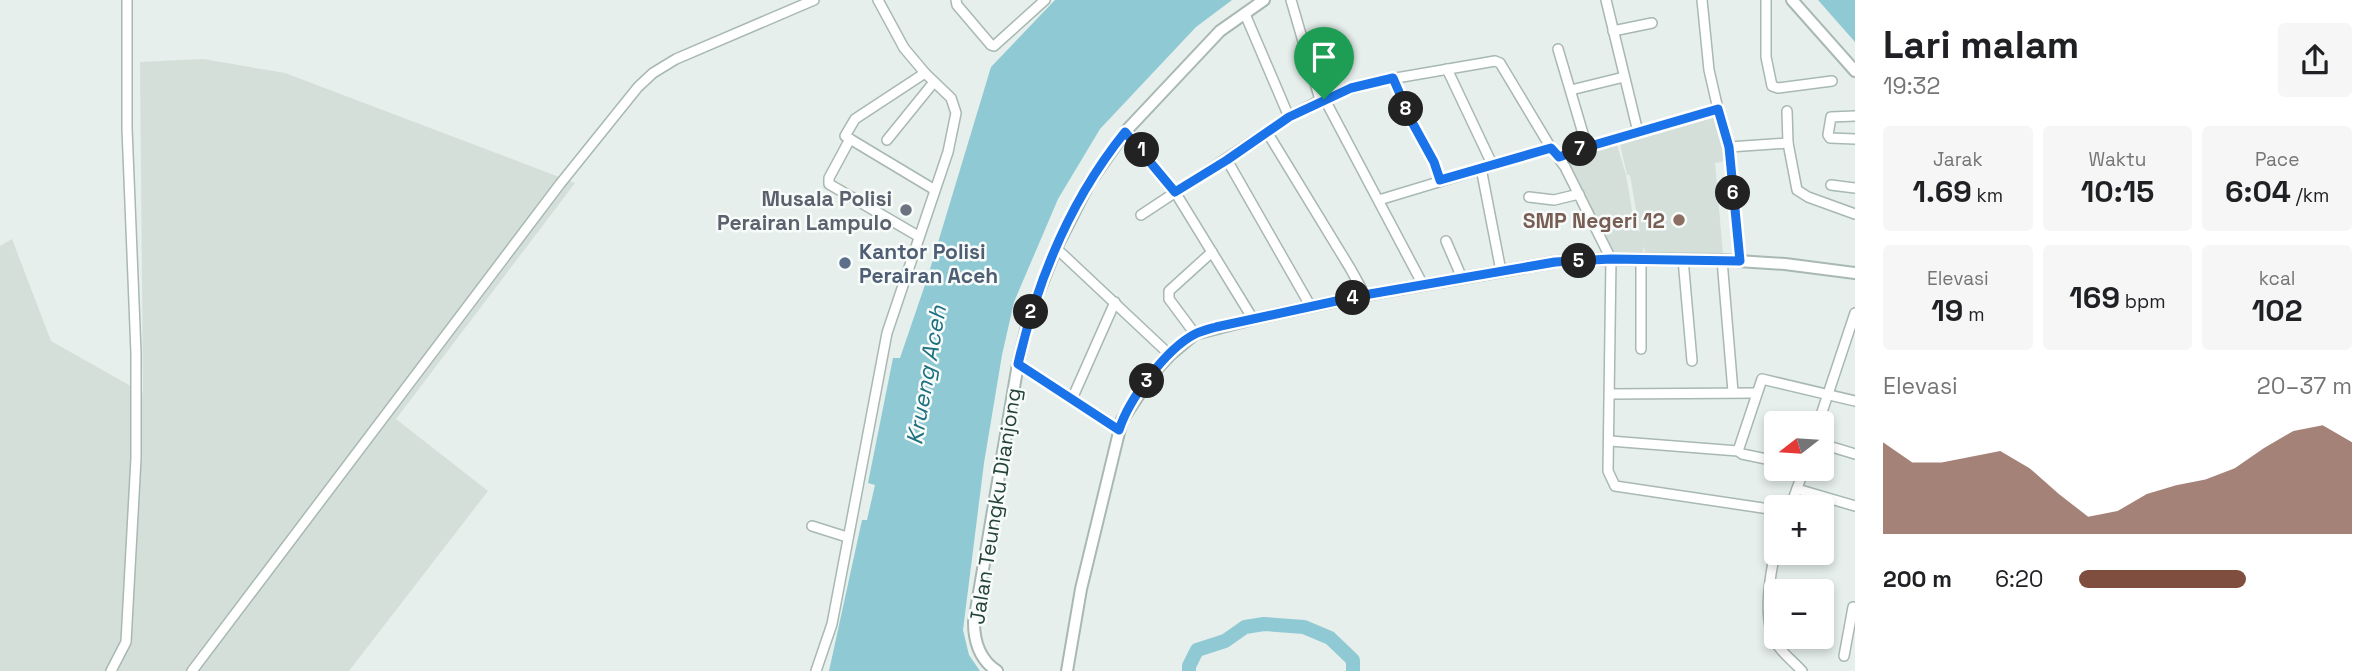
<!DOCTYPE html>
<html lang="id">
<meta charset="utf-8">
<style>
body{margin:0;font-family:"Space Grotesk",sans-serif;background:#f6f6f6;color:#202124;height:100vh;display:flex;flex-direction:column;font-size:26px;white-space:nowrap}
*{box-sizing:border-box;margin:0}
p{font-size:23px;color:#757577}
.icon{flex:none;width:38px;height:38px;fill:none;stroke:currentColor;stroke-width:2;stroke-linecap:round;stroke-linejoin:round}
.map{position:relative;flex:1;overflow:hidden}
.sheet{display:flex;flex-direction:column;background:#fff;width:525px}
.sheet>*{flex:none}
.needle{width:46px;rotate:253deg}
.fabs{position:absolute;left:1764px;top:411px;display:grid;gap:14px}
.fabs a{display:grid;place-items:center;width:70px;height:70px;border-radius:7px;background:#fff;box-shadow:0 4px 10px #0003;font-size:35px}
.pin{position:absolute;display:grid;place-items:center;width:60px;height:60px;color:#fff;margin:-72px -30px;border-radius:50% 50% 50% 0;rotate:-45deg;box-shadow:0 0 7px #0007}
.pin .icon{rotate:45deg}
.km{position:absolute;width:35px;height:35px;margin:-18px;border-radius:50%;background:#222;color:#fff;font-size:19px;line-height:35px;text-align:center}
.round{display:grid;place-items:center;flex:none;width:74px;height:74px;border-radius:7px;background:#f6f6f6}
.headline{display:flex;align-items:center;justify-content:space-between;height:119px;padding:0 28px}
h1{font-size:38px;font-weight:700;line-height:52px}
.stats{display:grid;grid-template-columns:repeat(3,1fr);gap:10px;height:119px;padding:7px 28px}
.stats div{display:grid;align-content:center;border-radius:7px;background:#f6f6f6;text-align:center}
.stats b{font-size:30px;font-weight:700}
.stats small{font-size:19px;font-weight:400}
.stats p{font-size:19px}
.chart{height:196px;padding:14px 28px}
.chart p{display:flex;justify-content:space-between}
.chart svg{width:100%;height:126px;margin-top:7px;fill:#7f4e3f;opacity:.7}
ul{padding:0 28px;list-style:none;font-size:23px}
li{display:grid;grid-template-columns:112px 84px 1fr;align-items:center;height:52px}
li i{height:18px;border-radius:9px;background:#7f4e3f}
main{display:flex;flex:1;min-height:0}
.map>svg:first-child{display:block}
</style>
<main>
<div class="map">
<svg width="1855" height="671" viewBox="0 0 1855 671">
<rect width="100%" height="100%" fill="#e6efeb"/>
<g fill="#d4dfda">
<polygon points="203,59 285,73 575,183 396,419 488,491 349,671 0,671 0,246 12,239 51,341 143,393 140,62"/>
<polygon points="1714,109 1725,144 1727,161 1715,163 1723,254 1646,254 1643,246 1643,254 1610,252 1565,154 1616,141 1626,175 1634,222 1640,233 1630,175 1627,175 1618,135"/>
</g>
<g fill="#8ec9d4">
<polygon points="1055,0 1232,0 1196,27 1100,129 1058,199 1014,302 1002,355 984,463 963,630 969,655 980,671 829,671 862,520 867,520 875,485 868,483 893,358 900,358 927,279 991,67"/>
<polygon points="1818,0 1855,0 1855,42"/>
</g>
<g fill="none" stroke-linecap="round" stroke-linejoin="round">
<polyline stroke="#8ec9d4" stroke-width="14" points="1189,671 1189,666 1197,650 1225,641 1245,627 1264,624 1304,627 1330,638 1353,660 1353,671"/>
<defs>
<g id="minor">
<polyline points="956,0 957,5 991,45 994,46 1045,0"/>
<polyline points="1291,0 1320,100"/>
<polyline points="1606,0 1638,132"/>
<polyline points="1766,0 1766,57 1772,86 1778,88 1832,81"/>
<polyline points="1245,14 1289,117"/>
<polyline points="1613,31 1652,23"/>
<polyline points="1558,49 1587,147"/>
<polyline points="1447,69 1492,164"/>
<polyline points="925,73 855,119 845,136 935,190"/>
<polyline points="1393,78 1412,122 1434,162 1440,180"/>
<polyline points="1571,90 1624,77"/>
<polyline points="1324,98 1423,285"/>
<polyline points="1718,109 1729,147 1740,261"/>
<polyline points="1787,111 1788,143 1797,190 1808,197 1855,214"/>
<polyline points="1855,116 1831,117 1828,135 1830,138 1855,139"/>
<polyline points="1125,132 1175,192 1253,319"/>
<polyline points="1267,132 1350,268 1365,295"/>
<polyline points="850,139 829,178 829,184 918,236"/>
<polyline points="887,140 934,82"/>
<polyline points="1729,147 1788,143"/>
<polyline points="1559,157 1587,147 1718,109 1709,70 1702,0"/>
<polyline points="1227,160 1311,307"/>
<polyline points="1481,168 1501,271"/>
<polyline points="1831,185 1855,188"/>
<polyline points="1529,197 1554,200 1579,194"/>
<polyline points="1379,200 1551,148"/>
<polyline points="1141,215 1289,117 1324,98 1373,82 1495,61 1500,63 1551,148 1565,167 1611,259 1608,471 1615,486 1776,510"/>
<polyline points="1446,241 1462,278"/>
<polyline points="1056,248 1170,355"/>
<polyline points="1683,259 1692,361"/>
<polyline points="1641,260 1641,349"/>
<polyline points="1722,260 1733,392"/>
<polyline points="1195,334 1169,299 1169,291 1212,252"/>
<polyline points="1018,364 1119,430"/>
<polyline points="1611,394 1756,393"/>
<polyline points="1072,399 1115,302"/>
<polyline points="1818,424 1855,313"/>
<polyline points="1610,441 1738,451 1742,454 1776,461"/>
<polyline points="1822,444 1855,454"/>
<polyline points="1738,451 1762,379 1855,401"/>
<polyline points="1797,489 1855,506"/>
<polyline points="1790,508 1804,469"/>
<polyline points="812,526 847,537"/>
<path d="M1776,549C1770,574 1762,620 1776,643C1782,653 1794,662 1802,671"/>
<polyline points="1844,656 1853,607"/>
<polyline points="111,671 126,642 136,458 136,353 127,128 127,0"/>
<polyline points="192,671 560,184 638,87 653,73 676,59 814,0"/>
<polyline points="816,671 832,624 887,333 948,152 956,113 951,98 925,73 904,48 878,0"/>
</g>
<g id="tertiary">
<polyline points="1792,0 1855,71"/>
<path d="M997,671C980,660 974,642 974,622L1018,364L1030,314L1056,248L1089,183L1125,132L1220,31L1264,0"/>
<polyline points="1067,671 1081,589 1122,420 1154,372 1170,355 1195,334 1253,319 1365,295 1555,262 1611,259 1722,260 1785,264 1855,273"/>
</g>
</defs>
<use href="#minor" stroke="#a8b8b2" stroke-width="12"/>
<use href="#tertiary" stroke="#a8b8b2" stroke-width="14"/>
<use href="#minor" stroke="#fff" stroke-width="9"/>
<use href="#tertiary" stroke="#fff" stroke-width="10"/>
</g>
<g fill="none" stroke-linecap="round" stroke-linejoin="round">
<defs>
<path id="route" d="M1393,78L1412,122L1434,162L1440,180L1551,148L1559,157L1587,147L1718,109L1729,147L1740,261L1611,259L1555,262L1364,295L1216,327C1209,329 1201,331 1195,334C1166,349 1129,399 1119,430L1018,364C1037,281 1071,199 1125,132L1175,192L1227,160L1289,117L1351,88Z"/>
</defs>
<use href="#route" stroke="#fff" stroke-width="14"/>
<use href="#route" stroke="#1a73e8" stroke-width="9"/>
</g>
<circle fill="#6b7280" stroke="#f7fbf9" stroke-width="2.5" cx="906" cy="210" r="7"/>
<circle fill="#8d6e63" stroke="#f7fbf9" stroke-width="2.5" cx="1679" cy="220" r="7"/>
<circle fill="#5c6f8a" stroke="#f7fbf9" stroke-width="2.5" cx="845" cy="263" r="7"/>
<g text-anchor="middle" dominant-baseline="central" stroke-width="5" stroke-linejoin="round" paint-order="stroke">
<g font-size="21" font-weight="bold" fill="#5b616d" stroke="#f7fbf9" text-anchor="end">
<text x="892" y="198">Musala Polisi<tspan x="892" dy="24">Perairan Lampulo</tspan></text>
</g>
<g font-size="21" font-weight="bold" fill="#785e54" stroke="#f7fbf9" text-anchor="end">
<text x="1665" y="220">SMP Negeri 12</text>
</g>
<g font-size="21" font-weight="bold" fill="#4e5e75" stroke="#f7fbf9" text-anchor="start">
<text x="859" y="251">Kantor Polisi<tspan x="859" dy="24">Perairan Aceh</tspan></text>
</g>
<g font-size="21" fill="#24423a" stroke="#f7fbf9">
<text transform="translate(995 506) rotate(-81)">Jalan Teungku Dianjong</text>
</g>
<g font-size="23" font-style="italic" fill="#1c6f80" stroke="#f7fbf9">
<text transform="translate(926 375) rotate(-80)">Krueng Aceh</text>
</g>
</g>
</svg>
<div class="fabs">
<a><svg class="needle" viewBox="-14 -14 28 28"><path d="M0-13l5 13h-10z" fill="#e53935"/><path d="M0 13l5-13h-10z" fill="#757577"/></svg></a>
<a>+</a>
<a>−</a>
</div>
<div class="pin" style="left:1324px;top:99px;background:#1e9e55"><svg class="icon" aria-label="arrive" viewBox="0 0 24 24"><path d="M6 21V4h12l-3 4 3 4H6"/></svg></div>
<b class="km" style="left:1142px;top:150px">1</b>
<b class="km" style="left:1031px;top:312px">2</b>
<b class="km" style="left:1147px;top:381px">3</b>
<b class="km" style="left:1353px;top:298px">4</b>
<b class="km" style="left:1579px;top:261px">5</b>
<b class="km" style="left:1733px;top:193px">6</b>
<b class="km" style="left:1580px;top:149px">7</b>
<b class="km" style="left:1406px;top:109px">8</b>
</div>
<section class="sheet">
<div class="headline"><div><h1>Lari malam</h1><p>19:32</p></div><a class="round"><svg class="icon" aria-label="share" viewBox="0 0 24 24"><path d="M12 15V3M7 8l5-5 5 5M5 13v7h14v-7"/></svg></a></div>
<div class="stats">
<div><p>Jarak</p><b>1.69<small> km</small></b></div>
<div><p>Waktu</p><b>10:15</b></div>
<div><p>Pace</p><b>6:04<small> /km</small></b></div>
</div>
<div class="stats">
<div><p>Elevasi</p><b>19<small> m</small></b></div>
<div><b>169<small> bpm</small></b></div>
<div><p>kcal</p><b>102</b></div>
</div>
<div class="chart"><p><span>Elevasi</span>20–37 m</p>
<svg viewBox="0 0 160 44" preserveAspectRatio="none"><path d="M0 44V12L10 19L20 19L30 17L40 15L50 21L60 30L70 38L80 36L90 30L100 27L110 25L120 21L130 14L140 8L150 6L160 12V44z"/></svg>
</div>
<ul>
<li><b>200 m</b>6:20<i style="width:61%"></i></li>
</ul>
</section>
</main>
